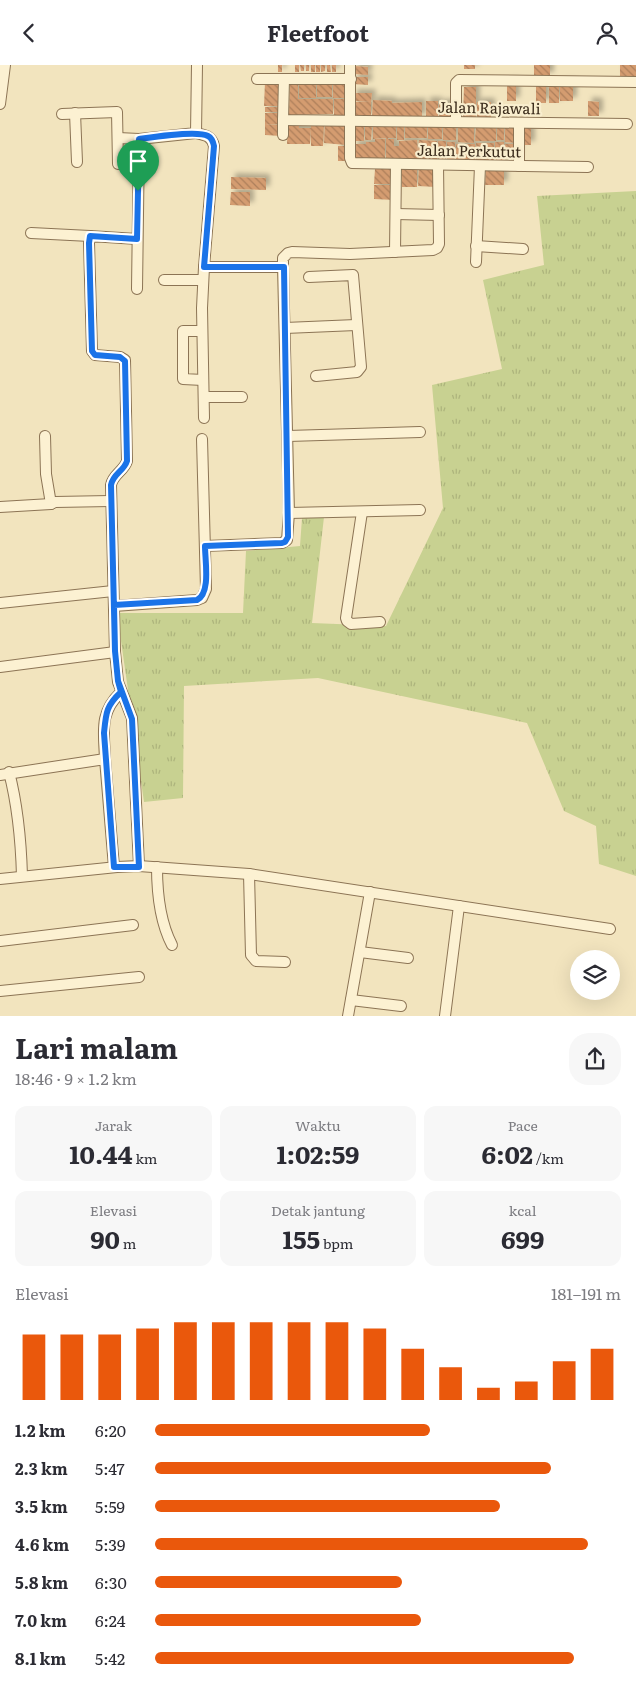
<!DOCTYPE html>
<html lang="id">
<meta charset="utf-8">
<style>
body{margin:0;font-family:Literata,serif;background:#f7f7f7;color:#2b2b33;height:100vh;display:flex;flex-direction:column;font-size:19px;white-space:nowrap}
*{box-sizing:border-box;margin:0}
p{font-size:16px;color:#7c7c81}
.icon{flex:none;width:28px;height:28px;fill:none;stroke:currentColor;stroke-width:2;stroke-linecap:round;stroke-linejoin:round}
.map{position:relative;height:951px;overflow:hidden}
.sheet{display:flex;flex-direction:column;background:#fff;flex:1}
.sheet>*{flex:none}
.controls{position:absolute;left:570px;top:885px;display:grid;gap:10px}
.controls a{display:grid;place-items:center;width:50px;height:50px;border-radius:50%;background:#fff;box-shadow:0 5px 20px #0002;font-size:25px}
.pin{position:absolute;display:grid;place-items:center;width:42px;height:42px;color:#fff;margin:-51px -21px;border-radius:50% 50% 50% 0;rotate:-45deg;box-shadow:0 0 5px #0007}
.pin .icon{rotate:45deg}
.round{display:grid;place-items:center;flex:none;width:52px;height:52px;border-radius:20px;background:#f7f7f7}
.head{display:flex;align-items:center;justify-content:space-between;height:85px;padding:0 15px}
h1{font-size:28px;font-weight:700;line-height:38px}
.figures{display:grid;grid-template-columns:repeat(3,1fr);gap:8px;height:85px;padding:5px 15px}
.figures div{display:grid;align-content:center;border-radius:12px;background:#f7f7f7;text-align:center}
.figures b{font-size:25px;font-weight:700}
.figures small{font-size:14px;font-weight:400}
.figures p{font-size:14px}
.chart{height:140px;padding:10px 15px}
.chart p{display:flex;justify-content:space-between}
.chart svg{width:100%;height:90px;margin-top:5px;stroke:#ea580c;stroke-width:6}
ul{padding:0 15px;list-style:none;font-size:16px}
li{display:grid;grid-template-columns:80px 60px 1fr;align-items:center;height:38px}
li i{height:12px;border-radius:6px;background:#ea580c}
header{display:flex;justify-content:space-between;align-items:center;height:65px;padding:0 15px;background:#fff;font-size:22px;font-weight:700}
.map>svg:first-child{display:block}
</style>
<header><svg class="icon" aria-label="back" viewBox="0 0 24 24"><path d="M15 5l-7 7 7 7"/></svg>Fleetfoot<svg class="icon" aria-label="person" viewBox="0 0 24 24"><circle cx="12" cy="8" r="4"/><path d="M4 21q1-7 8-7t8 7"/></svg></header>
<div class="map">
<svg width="636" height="951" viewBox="0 0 636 951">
<defs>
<pattern id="grass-tufts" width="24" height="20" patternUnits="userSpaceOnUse" patternTransform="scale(1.25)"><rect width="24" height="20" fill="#c8d191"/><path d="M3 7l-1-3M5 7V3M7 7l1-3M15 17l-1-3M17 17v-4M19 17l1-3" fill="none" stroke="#adb47c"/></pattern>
<pattern id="building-back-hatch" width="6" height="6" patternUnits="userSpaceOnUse" patternTransform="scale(1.25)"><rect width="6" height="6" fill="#d49c70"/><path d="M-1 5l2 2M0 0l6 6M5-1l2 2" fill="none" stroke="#ad7f5b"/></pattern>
<filter id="shadow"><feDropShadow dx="4" dy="-4" stdDeviation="2.5" flood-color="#0004"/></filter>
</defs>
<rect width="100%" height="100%" fill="#f2e4be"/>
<polygon fill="url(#grass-tufts)" points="636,126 636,811 599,799 596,761 564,746 527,658 318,613 184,621 183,733 144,737 117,548 243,548 246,486 300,481 302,453 324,452 312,558 386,561 443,443 432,320 502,304 483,215 544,200 537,131"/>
<g fill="url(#building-back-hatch)" filter="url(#shadow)">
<rect x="278" y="0" width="4" height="7"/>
<rect x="295" y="0" width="4" height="7"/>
<polygon points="300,0 304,0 304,6 301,6"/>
<rect x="306" y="0" width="3" height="6"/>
<rect x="311" y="0" width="4" height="7"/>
<rect x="316" y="0" width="4" height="7"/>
<polygon points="321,0 325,0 325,6 321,7"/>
<polygon points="327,0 330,0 331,7 327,7"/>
<rect x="332" y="0" width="4" height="7"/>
<rect x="464" y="0" width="11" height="4"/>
<rect x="534" y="0" width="16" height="11"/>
<rect x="620" y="0" width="16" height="14"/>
<polygon points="354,1 368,2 368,10 354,9"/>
<polygon points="354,12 368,12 368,20 353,19"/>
<polygon points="290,15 298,15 298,34 332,34 333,35 333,49 289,50"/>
<rect x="299" y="16" width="17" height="17"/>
<rect x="317" y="16" width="15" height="16"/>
<rect x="333" y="16" width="11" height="17"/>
<polygon points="265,17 283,17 282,41 264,41"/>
<rect x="507" y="17" width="9" height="19"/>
<rect x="560" y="18" width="13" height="18"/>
<polygon points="536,19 546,20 546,38 536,38"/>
<rect x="549" y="20" width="10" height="18"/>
<polygon points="464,22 476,22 476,53 463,53"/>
<polygon points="353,28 372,28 371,37 353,36"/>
<rect x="334" y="34" width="12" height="16"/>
<polygon points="373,35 392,36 392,38 422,37 422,53 372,52"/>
<rect x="426" y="36" width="12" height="17"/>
<polygon points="588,36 599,37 599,51 588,51"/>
<rect x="354" y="37" width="17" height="15"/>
<polygon points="477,37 491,37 491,53 477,52"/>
<rect x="439" y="38" width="16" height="15"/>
<rect x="265" y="42" width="17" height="5"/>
<polygon points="265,48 282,48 281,59 265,59"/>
<polygon points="265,59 282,60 281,71 265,70"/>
<polygon points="288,59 299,59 299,63 311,63 310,79 287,79"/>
<polygon points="311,59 324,59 323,81 311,81"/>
<polygon points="325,59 347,59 346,80 324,78"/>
<rect x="354" y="60" width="10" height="16"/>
<polygon points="389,60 396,60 396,73 388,73 388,74 394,74 394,81 399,81 399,76 417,75 418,88 419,75 437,76 437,97 422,96 421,87 421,96 386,96 386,73 373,74 373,62 389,62"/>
<polygon points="458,60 474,61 474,78 458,77"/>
<polygon points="365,61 372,61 371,75 365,75"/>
<polygon points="405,61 427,62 427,73 405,73"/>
<polygon points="476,61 496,61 496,76 475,76"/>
<polygon points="520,61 531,61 531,80 519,80"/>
<rect x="397" y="62" width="7" height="13"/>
<rect x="428" y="62" width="14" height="12"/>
<rect x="443" y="62" width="13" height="13"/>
<rect x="497" y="62" width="7" height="13"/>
<polygon points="505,62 517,62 517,78 505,77"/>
<polygon points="375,74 385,74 385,96 354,93 354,79 366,79 366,77 375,77"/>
<rect x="438" y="76" width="8" height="21"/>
<rect x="447" y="77" width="8" height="19"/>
<rect x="495" y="77" width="9" height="19"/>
<rect x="476" y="78" width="18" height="19"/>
<rect x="456" y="79" width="19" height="17"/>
<rect x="505" y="79" width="13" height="14"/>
<rect x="338" y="81" width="8" height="15"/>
<polygon points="419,102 436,102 436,122 418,121"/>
<polygon points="486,102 504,102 504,120 485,120"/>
<rect x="402" y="103" width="15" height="19"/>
<polygon points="375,104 394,104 394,119 374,119"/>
<polygon points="231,112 266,113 266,125 231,124"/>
<polygon points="374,120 394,120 394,135 374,134"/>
<polygon points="231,127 250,127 250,141 230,140"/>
</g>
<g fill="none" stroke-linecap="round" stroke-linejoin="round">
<defs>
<g id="street">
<polyline points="350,0 350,93 352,98 588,102"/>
<polyline points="257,14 351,14"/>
<polyline points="284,14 283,55 627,59"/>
<polyline points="0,39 5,0"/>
<polyline points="75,48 77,97"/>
<polyline points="62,49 117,47 118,99"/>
<polyline points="283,55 283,70"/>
<polyline points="456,57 456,18 459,15 636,17"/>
<polyline points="519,58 519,101"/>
<path d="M196,68C205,70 212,71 214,81L204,202H283L289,448L287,475L282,478L205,481"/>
<polyline points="118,73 139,74"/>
<polyline points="396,149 439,150"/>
<polyline points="31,168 90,171"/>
<path d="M137,174L90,171L89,178L92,286L95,290L120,292L125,295L127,396C124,406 113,409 111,420L115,587L118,617L132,653L139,801"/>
<polyline points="476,181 523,184"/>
<polyline points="395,187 396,100"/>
<polyline points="476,197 480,101"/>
<polyline points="204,202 202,243 204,353"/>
<polyline points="283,202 283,193 288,188 292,187 350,189 433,185 437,183 439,179 438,100"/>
<polyline points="309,212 353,210 361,302 357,307 316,311"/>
<polyline points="164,215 202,215"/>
<polyline points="137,224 139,74 196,68 197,0"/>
<polyline points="285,263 356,260"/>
<polyline points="202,266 183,266 183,314 203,315"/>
<polyline points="204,332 242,332"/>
<polyline points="45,371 46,409 51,439 55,437 110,436"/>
<polyline points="288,371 420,367"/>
<polyline points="0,442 51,439"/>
<polyline points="362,447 346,553 347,556 351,559 380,557"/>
<polyline points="289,448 420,445"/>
<polyline points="0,538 113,526"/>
<polyline points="114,541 197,535 202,533 206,524 202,374"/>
<polyline points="0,602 115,587"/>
<path d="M105,694C104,666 99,648 121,627"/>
<path d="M9,707C18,742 21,775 22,811"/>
<polyline points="0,710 105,694 114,802"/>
<path d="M157,802C157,828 160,857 172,880"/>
<polyline points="249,809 251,890 256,896 285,897"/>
<polyline points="0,814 117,802 139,801 249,809 610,864"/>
<polyline points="0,876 133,860"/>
<polyline points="360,887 408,893"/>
<polyline points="0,926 139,912"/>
<polyline points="351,935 401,941"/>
<polyline points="348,951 370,827"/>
<polyline points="445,951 459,841"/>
</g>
</defs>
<use href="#street" stroke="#8c7455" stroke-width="12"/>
<use href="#street" stroke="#fcf1d2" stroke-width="10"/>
</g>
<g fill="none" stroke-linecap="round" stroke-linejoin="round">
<defs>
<path id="route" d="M138,126L137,174L90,171L89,178L92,286L95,290L120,292L125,296L127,396C124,406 113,409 111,420L115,586L118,616L121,627C106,641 106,648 104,668L114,802H139L132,654L118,616L115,586L114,540L197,535C211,528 205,496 205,481L282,478L285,477L288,472L284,202H204L214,81C213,76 212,73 208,71C197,65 153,72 139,74L138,126"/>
</defs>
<use href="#route" stroke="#fff" stroke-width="10"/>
<use href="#route" stroke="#1a73e8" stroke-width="6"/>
</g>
<g text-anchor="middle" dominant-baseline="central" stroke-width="4.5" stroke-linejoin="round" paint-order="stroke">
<g font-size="15" fill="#3a2b1b" stroke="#f9eece">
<text transform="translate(489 42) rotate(1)">Jalan Rajawali</text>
<text transform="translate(469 85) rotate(1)">Jalan Perkutut</text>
</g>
</g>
</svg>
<div class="controls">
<a><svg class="icon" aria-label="layers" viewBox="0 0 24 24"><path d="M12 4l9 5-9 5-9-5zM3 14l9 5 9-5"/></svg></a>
</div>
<div class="pin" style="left:138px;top:126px;background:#1e9e55"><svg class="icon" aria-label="arrive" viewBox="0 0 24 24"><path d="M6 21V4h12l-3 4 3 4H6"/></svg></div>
</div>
<section class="sheet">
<div class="head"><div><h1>Lari malam</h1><p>18:46 · 9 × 1.2 km</p></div><a class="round"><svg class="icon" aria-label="share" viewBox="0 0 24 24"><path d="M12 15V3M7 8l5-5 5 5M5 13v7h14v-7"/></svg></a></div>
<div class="figures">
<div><p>Jarak</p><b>10.44<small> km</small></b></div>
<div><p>Waktu</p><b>1:02:59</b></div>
<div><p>Pace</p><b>6:02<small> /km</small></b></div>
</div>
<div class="figures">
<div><p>Elevasi</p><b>90<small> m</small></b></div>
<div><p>Detak jantung</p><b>155<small> bpm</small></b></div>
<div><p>kcal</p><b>699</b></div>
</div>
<div class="chart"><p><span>Elevasi</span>181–191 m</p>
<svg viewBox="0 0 160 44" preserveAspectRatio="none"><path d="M5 44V12M15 44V12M25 44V12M35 44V9M45 44V6M55 44V6M65 44V6M75 44V6M85 44V6M95 44V9M105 44V19M115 44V28M125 44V38M135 44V35M145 44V25M155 44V19"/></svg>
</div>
<ul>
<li><b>1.2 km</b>6:20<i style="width:59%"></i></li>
<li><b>2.3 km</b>5:47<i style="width:85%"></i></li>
<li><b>3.5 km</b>5:59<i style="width:74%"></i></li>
<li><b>4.6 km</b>5:39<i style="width:93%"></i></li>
<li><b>5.8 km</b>6:30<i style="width:53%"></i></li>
<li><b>7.0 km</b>6:24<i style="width:57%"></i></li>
<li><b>8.1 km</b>5:42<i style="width:90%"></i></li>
</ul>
</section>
